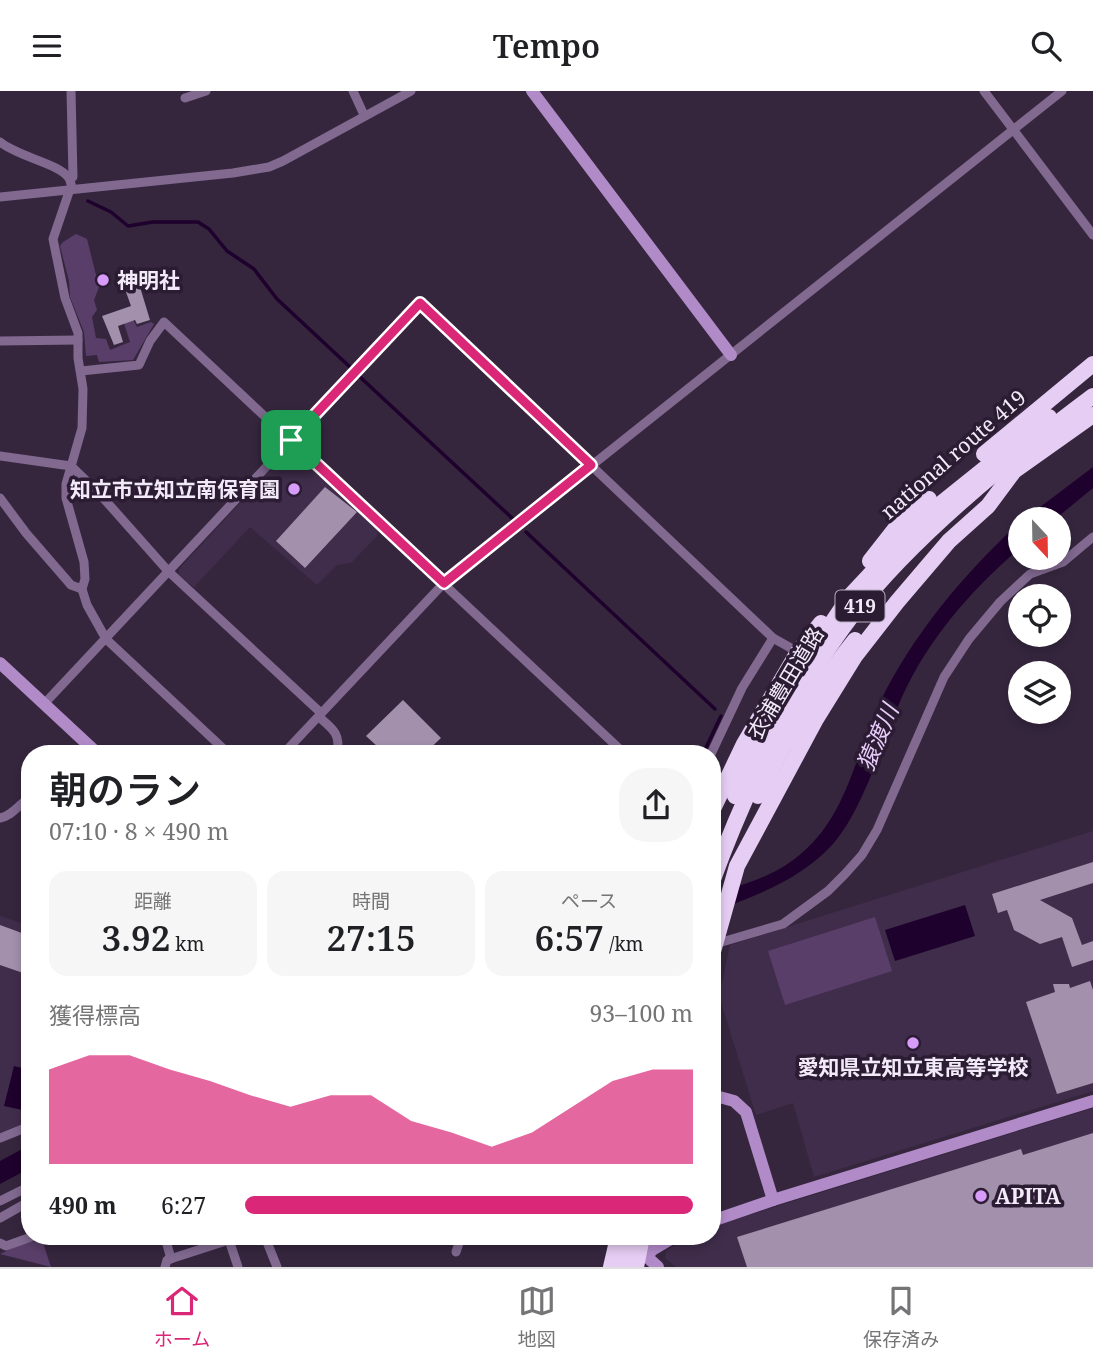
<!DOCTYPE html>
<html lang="ja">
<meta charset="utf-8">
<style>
body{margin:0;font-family:"Noto Serif","Noto Sans JP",serif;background:#f6f6f6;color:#202124;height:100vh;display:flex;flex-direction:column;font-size:26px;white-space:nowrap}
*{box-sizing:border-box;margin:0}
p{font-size:23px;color:#757577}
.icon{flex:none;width:38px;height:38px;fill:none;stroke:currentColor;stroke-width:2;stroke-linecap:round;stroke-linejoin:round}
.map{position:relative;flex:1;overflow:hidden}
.panel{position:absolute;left:21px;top:654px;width:700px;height:500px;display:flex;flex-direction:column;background:#fff;border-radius:28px;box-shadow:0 4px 10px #0003}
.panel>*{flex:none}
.needle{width:46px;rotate:158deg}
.fabs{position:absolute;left:1008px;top:416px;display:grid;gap:14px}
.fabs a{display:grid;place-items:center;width:63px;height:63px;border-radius:50%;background:#fff;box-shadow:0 4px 10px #0003;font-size:35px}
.pin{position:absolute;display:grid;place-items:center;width:60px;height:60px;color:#fff;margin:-30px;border-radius:14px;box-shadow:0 4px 10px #0006}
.round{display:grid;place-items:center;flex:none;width:74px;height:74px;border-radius:28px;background:#f6f6f6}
.head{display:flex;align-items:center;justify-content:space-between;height:119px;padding:0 28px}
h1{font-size:38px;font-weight:600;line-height:52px}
.figures{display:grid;grid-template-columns:repeat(3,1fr);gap:10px;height:119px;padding:7px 28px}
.figures div{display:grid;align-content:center;border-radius:18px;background:#f6f6f6;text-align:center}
.figures b{font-size:35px;font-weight:600}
.figures small{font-size:19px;font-weight:400}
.figures p{font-size:19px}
.chart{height:196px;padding:14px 28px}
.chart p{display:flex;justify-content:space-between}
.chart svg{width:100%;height:126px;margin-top:7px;fill:#db2777;opacity:.7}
ul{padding:0 28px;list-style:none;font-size:23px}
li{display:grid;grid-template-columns:112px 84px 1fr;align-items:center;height:52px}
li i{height:18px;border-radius:9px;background:#db2777}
header{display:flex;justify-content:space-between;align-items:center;height:91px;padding:0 28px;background:#fff;font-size:32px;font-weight:600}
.menu{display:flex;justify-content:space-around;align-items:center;height:98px;border-top:2px solid #e0e0e0;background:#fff;font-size:19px;color:#757577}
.menu a{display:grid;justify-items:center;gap:4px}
.menu .selected{color:#db2777}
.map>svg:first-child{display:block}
</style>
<header><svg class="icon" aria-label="menu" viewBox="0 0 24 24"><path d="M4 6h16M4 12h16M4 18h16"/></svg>Tempo<svg class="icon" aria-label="search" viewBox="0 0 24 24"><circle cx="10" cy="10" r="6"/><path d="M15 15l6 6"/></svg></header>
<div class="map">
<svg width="1093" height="1176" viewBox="0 0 1093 1176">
<rect width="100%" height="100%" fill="#35263e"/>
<g fill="#402d4b">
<polygon points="292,359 378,437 377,445 351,472 337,474 317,494 250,436 194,496 179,484 179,478 288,360"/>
<polygon points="1093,740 1093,1000 814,1086 793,1012 756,1024 719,905 730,854"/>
<polygon points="0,825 30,835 30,1030 0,1042"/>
<polygon points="1093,1017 1093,1176 676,1176 665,1167 666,1160 684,1148 712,1146 712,1136 717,1134"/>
</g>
<g fill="#593e69">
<polygon points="76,143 87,148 99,196 94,209 97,219 92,226 96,247 106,248 110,259 130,251 122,226 130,223 137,236 151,231 154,233 133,269 99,271 97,264 86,265 84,241 70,206 69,190 60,155 63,151"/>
<polygon points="875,826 892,880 785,914 768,860"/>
<polygon points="42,1149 51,1176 0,1163 24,1152"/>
</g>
<g fill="#1e012c">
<polygon points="1093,376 1093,397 1054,429 1023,429"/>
<path d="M1020,431V457C973,497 928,548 902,606C883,649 863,720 832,754C800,789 755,805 712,821V804C735,796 767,787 786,774C846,735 852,671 880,611C914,542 964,483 1020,431Z"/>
<polygon points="965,814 975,845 895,870 885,839"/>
<polygon points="14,975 30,979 30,1009 27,1020 4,1015"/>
<polygon points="30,1054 30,1077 0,1093 0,1070"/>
</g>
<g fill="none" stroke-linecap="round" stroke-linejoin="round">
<g stroke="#1e012c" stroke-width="3.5">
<polyline points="88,110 111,121 128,135 153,131 198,131 209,138 227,160 254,178 277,208 350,276"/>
<polyline points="360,286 512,427"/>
<polyline points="526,441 715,618"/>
<polyline points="703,663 721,625"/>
</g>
</g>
<g fill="#a290ad">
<polygon points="140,196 150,229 137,233 135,229 118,235 123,251 114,254 102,225 131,215 126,201"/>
<polygon points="325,396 357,421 305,477 276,450"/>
<polygon points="403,609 441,647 424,663 379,663 378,656 366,645"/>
<polygon points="1093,771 1093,792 1040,809 1072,827 1082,854 1093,850 1093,869 1072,876 1062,846 1040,853 1014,839 1007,819 998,822 992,803"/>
<polygon points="0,834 30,845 30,874 26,883 0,874"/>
<polygon points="1090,890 1093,899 1093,992 1057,1003 1026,911 1055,901 1053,893 1069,893 1070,897"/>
<polygon points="1093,1042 1093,1176 747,1176 737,1146 1021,1058 1023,1064"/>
</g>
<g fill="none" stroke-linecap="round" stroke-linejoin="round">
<g stroke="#816990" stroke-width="9">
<polyline points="353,0 364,24"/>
<polyline points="984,0 1093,144"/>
<polyline points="185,7 206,0"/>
<path d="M0,51C18,66 58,72 69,87C70,89 72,96 72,98"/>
<polyline points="70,88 73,86 71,0"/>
<polyline points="70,98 53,148 65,207 78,242 78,267 83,298 82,337 66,393 66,407 84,471 85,488 82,498 87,514 106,548 229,663"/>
<polyline points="0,106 233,82 269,76 283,70 411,0"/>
<polyline points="0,250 78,249"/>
<polyline points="81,280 139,274 150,250 164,231 625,663"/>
<polyline points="0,365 71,375 97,400 168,480 321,622"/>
<polyline points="0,407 26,442 71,494 82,498"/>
<polyline points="44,613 420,212 773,547 798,561"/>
<path d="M319,626C333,638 341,643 337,663"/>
<polyline points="283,663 444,492 1062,0"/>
<polyline points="711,663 742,597 773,547"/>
<path d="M0,727C14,724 18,713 30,707"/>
<polyline points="715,853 783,833 828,800 845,783 862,764 877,739 944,586 969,548 1000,511 1030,483 1063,471 1093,446"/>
<polyline points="0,1047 30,1035"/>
<polyline points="0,1110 30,1095"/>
<polyline points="0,1127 30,1110"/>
<polyline points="165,1146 171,1168"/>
<polyline points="265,1146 277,1176"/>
<polyline points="0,1152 6,1155 31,1146"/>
<polyline points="456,1161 461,1146"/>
<polyline points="165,1176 167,1169 229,1149 238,1176"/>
</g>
<g stroke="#b18ac8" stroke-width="12">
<polyline points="532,0 731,264"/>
<polyline points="0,572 98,663"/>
<polyline points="712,1004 734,1010 746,1021 773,1109 1093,1010"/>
<polyline points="712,1130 773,1109"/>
<polyline points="635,1155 658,1176"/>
<polyline points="647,1166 652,1159 674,1146"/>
</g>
<g stroke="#e5cdf3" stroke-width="16">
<polyline points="984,363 1093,273"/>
<polyline points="870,470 899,433 929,408"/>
<polyline points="735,705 749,671 788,597 850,505 923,427 1049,326"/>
<path d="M758,705C785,649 816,597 855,549"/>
<polyline points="712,720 744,653 798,561 821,532"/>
<path d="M712,791C747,695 791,605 853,523C914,444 1013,365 1093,305"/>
<polyline points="712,864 737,775 816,628 855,565 897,511 949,450 988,415 1014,380 1093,324"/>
<polyline points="611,1176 618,1146"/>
<polyline points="636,1176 642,1146"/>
</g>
<polyline stroke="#e5cdf3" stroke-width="16" points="625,1176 631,1146"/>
</g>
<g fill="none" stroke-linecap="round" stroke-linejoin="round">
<defs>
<polygon id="route" points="420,212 591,374 444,492 291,349"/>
</defs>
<use href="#route" stroke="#fff" stroke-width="14"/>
<use href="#route" stroke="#db2777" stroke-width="9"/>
</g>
<g fill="#d79bf9" stroke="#2b1c33" stroke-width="2.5">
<circle cx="103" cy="189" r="7"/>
<circle cx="294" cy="398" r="7"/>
<circle cx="913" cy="952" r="7"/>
<circle cx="981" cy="1105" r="7"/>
</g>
<g text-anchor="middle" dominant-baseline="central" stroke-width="7" stroke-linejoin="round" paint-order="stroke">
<rect fill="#2b1c33" stroke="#b7acbe" stroke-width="2" x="835.5" y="499.5" width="49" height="31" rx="5"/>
<g font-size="19" font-weight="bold" fill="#f3eaf9">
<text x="860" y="515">419</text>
</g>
<g font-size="21" font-weight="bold" fill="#f3eaf9" stroke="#2b1c33" text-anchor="start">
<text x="117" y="189">神明社</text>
<text x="280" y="398" text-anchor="end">知立市立知立南保育園</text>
<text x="913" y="976" text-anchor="middle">愛知県立知立東高等学校</text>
<text x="995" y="1105">APITA</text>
</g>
<g font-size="21" fill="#f3eaf9" stroke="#2b1c33">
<text transform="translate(953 363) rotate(-41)">national route 419</text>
<text transform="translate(785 592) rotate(-59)">衣浦豊田道路</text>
</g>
<g font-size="23" font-style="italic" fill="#e9cdfb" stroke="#2b1c33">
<text transform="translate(877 646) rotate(-67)">猿渡川</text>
</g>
</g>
</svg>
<div class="fabs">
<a><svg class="needle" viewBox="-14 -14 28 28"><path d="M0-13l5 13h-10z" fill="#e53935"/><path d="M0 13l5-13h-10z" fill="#757577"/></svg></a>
<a><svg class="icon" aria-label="locate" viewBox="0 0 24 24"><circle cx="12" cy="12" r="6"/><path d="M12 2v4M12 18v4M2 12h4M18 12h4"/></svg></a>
<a><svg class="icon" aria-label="layers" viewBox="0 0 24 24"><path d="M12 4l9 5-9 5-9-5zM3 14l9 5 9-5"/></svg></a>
</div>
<div class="pin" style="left:291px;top:349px;background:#1e9e55"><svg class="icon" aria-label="arrive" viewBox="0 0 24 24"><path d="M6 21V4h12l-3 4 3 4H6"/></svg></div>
<section class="panel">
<div class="head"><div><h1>朝のラン</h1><p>07:10 · 8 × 490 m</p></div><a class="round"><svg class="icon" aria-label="share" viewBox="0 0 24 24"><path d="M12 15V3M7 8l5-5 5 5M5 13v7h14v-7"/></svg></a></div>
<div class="figures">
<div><p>距離</p><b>3.92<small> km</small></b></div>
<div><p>時間</p><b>27:15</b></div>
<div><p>ペース</p><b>6:57<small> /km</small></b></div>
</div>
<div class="chart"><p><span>獲得標高</span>93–100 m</p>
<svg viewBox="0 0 160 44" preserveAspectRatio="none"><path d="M0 44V11L10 6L20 6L30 11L40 15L50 20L60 24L70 20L80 20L90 29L100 33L110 38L120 33L130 24L140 15L150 11L160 11V44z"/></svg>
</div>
<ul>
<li><b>490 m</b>6:27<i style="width:100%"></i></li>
</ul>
</section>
</div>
<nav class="menu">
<a class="selected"><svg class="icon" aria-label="home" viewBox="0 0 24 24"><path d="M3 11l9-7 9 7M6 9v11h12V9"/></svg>ホーム</a>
<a><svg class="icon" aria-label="map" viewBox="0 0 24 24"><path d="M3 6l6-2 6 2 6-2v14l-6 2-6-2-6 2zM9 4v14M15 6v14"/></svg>地図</a>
<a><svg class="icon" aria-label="saved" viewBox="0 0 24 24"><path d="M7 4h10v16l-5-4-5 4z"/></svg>保存済み</a>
</nav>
